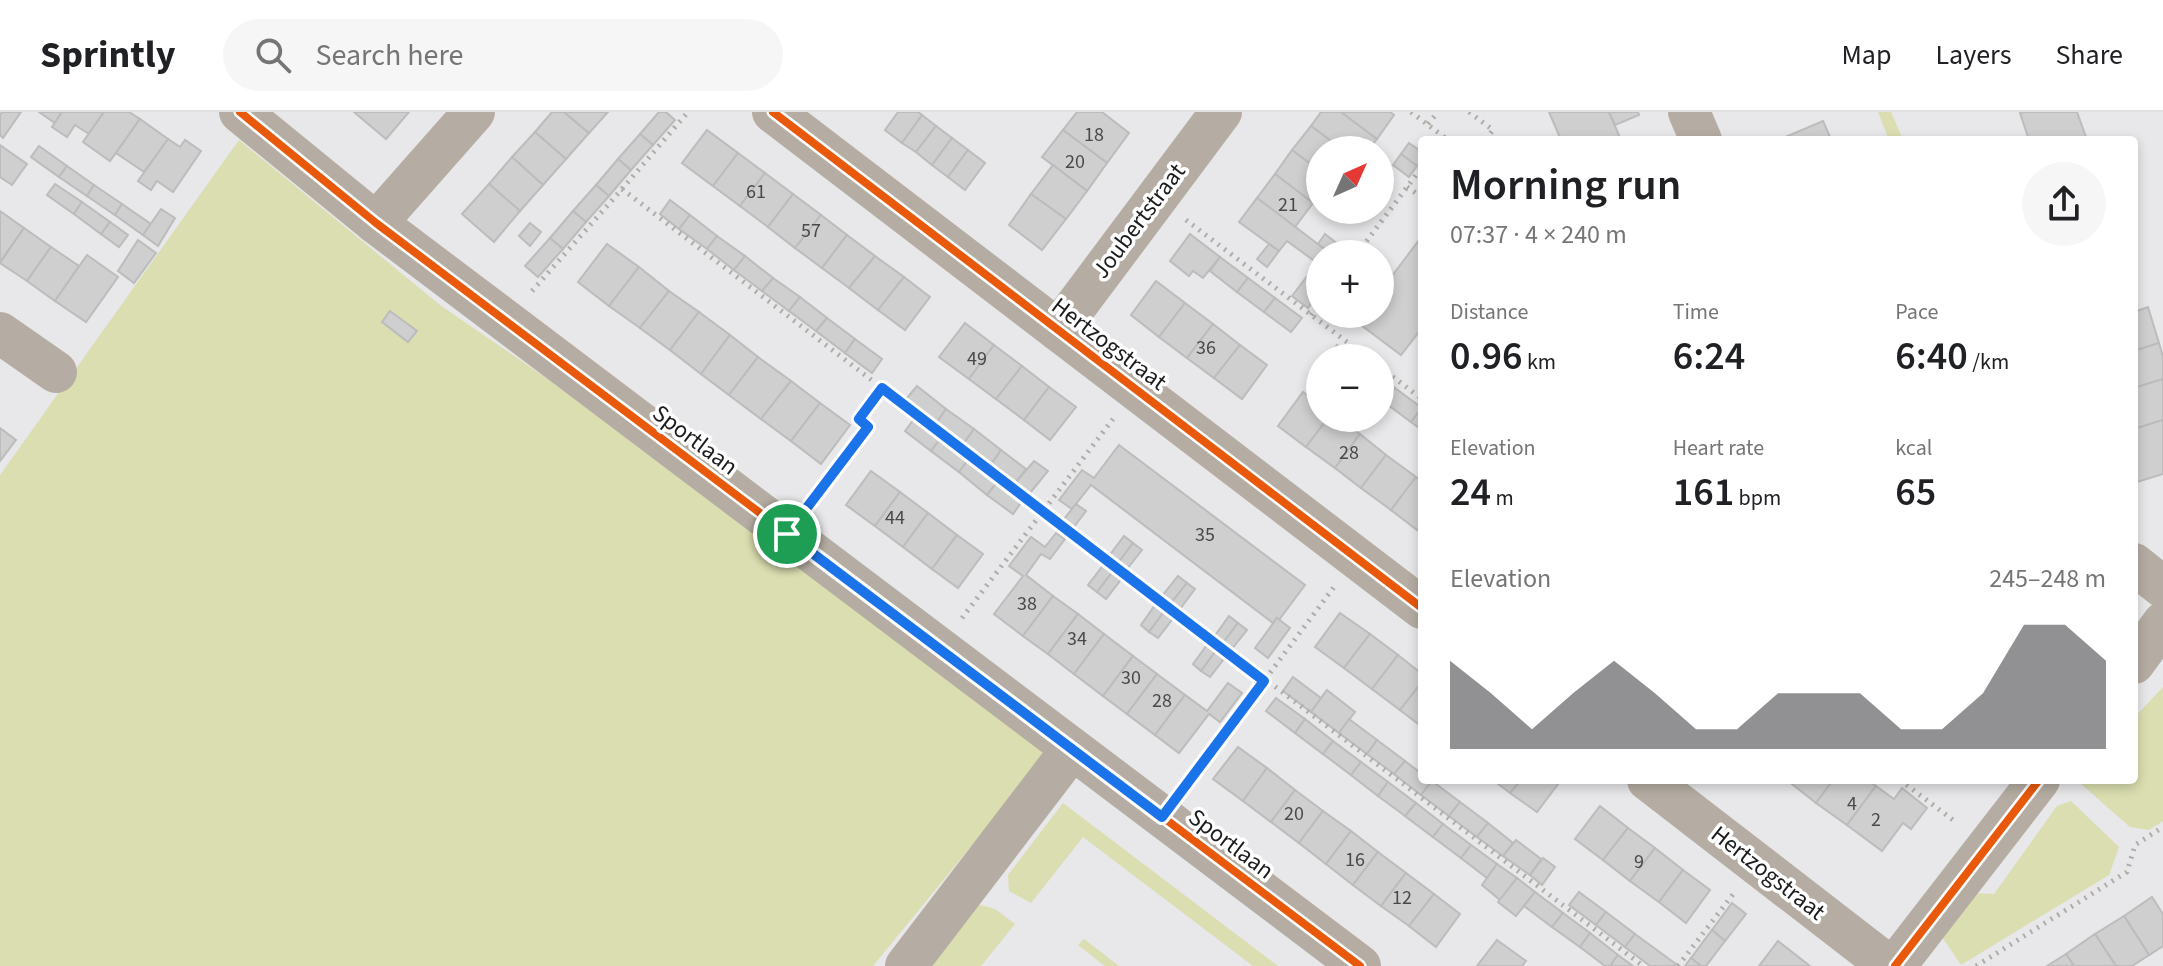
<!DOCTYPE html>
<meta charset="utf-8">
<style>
body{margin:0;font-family:"Source Sans 3",sans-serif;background:#f6f6f6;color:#202124;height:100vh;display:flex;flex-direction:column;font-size:30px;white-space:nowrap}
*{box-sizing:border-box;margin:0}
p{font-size:26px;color:#757577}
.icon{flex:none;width:44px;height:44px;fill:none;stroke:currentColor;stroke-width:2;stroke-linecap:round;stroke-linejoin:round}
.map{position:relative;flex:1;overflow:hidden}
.drawer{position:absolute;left:1418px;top:24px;width:720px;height:648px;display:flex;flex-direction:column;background:#fff;border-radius:8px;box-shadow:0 4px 12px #0003}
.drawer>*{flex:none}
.needle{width:52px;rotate:45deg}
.tools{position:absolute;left:1306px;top:24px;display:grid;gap:16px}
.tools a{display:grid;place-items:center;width:88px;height:88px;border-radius:50%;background:#fff;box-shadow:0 4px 12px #0003;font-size:40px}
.pin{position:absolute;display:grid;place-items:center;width:68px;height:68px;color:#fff;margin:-34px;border:4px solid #fff;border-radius:50%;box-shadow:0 2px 8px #0007}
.round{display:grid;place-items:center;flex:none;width:84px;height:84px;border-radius:42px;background:#f6f6f6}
.head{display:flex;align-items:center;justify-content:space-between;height:136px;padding:0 32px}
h1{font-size:44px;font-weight:600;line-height:60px}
.stats{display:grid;grid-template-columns:repeat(3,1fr);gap:12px;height:136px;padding:8px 32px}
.stats div{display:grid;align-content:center}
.stats b{font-size:40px;font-weight:600}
.stats small{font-size:22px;font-weight:400}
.stats p{font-size:22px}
.chart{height:224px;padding:16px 32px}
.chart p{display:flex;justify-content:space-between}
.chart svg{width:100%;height:144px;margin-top:8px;fill:#636264;opacity:.7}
header{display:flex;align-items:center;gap:48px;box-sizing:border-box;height:112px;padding:0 40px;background:#fff;border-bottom:2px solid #e0e0e0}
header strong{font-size:38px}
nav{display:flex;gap:44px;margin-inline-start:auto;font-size:28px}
.search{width:560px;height:72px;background:#f6f6f6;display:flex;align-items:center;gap:20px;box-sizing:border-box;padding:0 28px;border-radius:44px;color:#757577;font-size:30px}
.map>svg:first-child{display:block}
</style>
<header>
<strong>Sprintly</strong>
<div class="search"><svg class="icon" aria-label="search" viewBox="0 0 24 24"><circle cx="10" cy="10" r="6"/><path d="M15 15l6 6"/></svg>Search here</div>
<nav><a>Map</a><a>Layers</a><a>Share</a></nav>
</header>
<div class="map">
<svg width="2163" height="854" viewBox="0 0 2163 854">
<rect width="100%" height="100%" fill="#e8e7e9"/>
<g fill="#dadeb0">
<polygon points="1878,0 1891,0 1903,28 1889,28"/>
<polygon points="239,28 440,193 549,268 1048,640 873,854 0,854 0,363"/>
<polygon points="2163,575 2163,709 2149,718 2130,715 2080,671 2081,668 2134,668 2134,606"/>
<polygon points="2071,689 2119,735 2109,763 1961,853 1942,825 1972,781 1994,782 2057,694"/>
<polygon points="1063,691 1278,854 1253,854 1083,725 1031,791 1009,779 1008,763"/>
<polygon points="974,791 995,797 1015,812 981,854 928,854"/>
<polygon points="1084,827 1119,854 1105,854 1078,833"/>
</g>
<g fill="#d0cfcf" stroke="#bdbcbc" stroke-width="2">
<polygon points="3,0 21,0 3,26 0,23 0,2"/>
<polygon points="39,0 62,0 55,11"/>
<polygon points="62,0 104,0 89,22 75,13 67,25 52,15"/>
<polygon points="104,0 129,0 140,7 110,49 83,30"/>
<polygon points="354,0 409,0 386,27"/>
<polygon points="552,0 564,0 589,21 566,47 535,20"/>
<polygon points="564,0 608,0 589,21"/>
<polygon points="659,0 666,0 675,8 653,33 640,22"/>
<polygon points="898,0 918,0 922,3 902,31 885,18"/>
<polygon points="1077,0 1102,0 1129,21 1107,51 1063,18"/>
<polygon points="1321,0 1341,0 1377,27 1368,38 1343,38 1311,14"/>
<polygon points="1341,0 1390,0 1394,3 1377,27"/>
<polygon points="1549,0 1609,0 1621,28 1561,28"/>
<polygon points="1609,0 1638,0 1639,3 1615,13"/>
<polygon points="2024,0 2077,0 2087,28 2029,28 2020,1"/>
<polygon points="922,3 936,14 916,40 902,31"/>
<polygon points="140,7 168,27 144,60 116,41"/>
<polygon points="1823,9 1830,25 1822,28 1778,28"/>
<polygon points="936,14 952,26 932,53 916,40"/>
<polygon points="1311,14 1343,38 1320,38 1320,59 1292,38"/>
<polygon points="707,18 738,41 713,74 682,51"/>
<polygon points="1063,18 1107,51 1087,79 1042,45"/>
<polygon points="535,20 566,47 543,73 512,45"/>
<polygon points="640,22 653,33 631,58 618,47"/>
<polygon points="952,26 968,38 948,65 932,53"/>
<polygon points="168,27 180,35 185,28 201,39 173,80 157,69 151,78 138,69"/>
<polygon points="1409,31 1422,40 1422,48 1417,54 1401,42"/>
<polygon points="0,33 27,52 12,73 0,65"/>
<polygon points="39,34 67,54 59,65 31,45"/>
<polygon points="968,38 985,51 965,78 948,65"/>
<polygon points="1292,38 1320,59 1320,97 1275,62"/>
<polygon points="738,41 765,61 740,94 713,74"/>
<polygon points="1401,42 1417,54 1409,65 1393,53"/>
<polygon points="512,45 543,73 520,99 489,72"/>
<polygon points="618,47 631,58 609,84 596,73"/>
<polygon points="1053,53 1087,79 1066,107 1031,82"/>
<polygon points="67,54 94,73 87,84 59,65"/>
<polygon points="765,61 793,82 768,115 740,94"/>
<polygon points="1275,62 1313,91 1295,115 1257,86"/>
<polygon points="55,72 82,90 74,102 47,83"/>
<polygon points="489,72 520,99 494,130 462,102"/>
<polygon points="94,73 122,92 115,103 87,84"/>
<polygon points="596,73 609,84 586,110 573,99"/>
<polygon points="793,82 821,103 795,136 768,115"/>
<polygon points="1031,82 1066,107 1042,138 1009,113"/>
<polygon points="1257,86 1331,142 1320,142 1320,180 1308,196 1292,184 1317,151 1287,129 1279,139 1239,110"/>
<polygon points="670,88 690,103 679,117 660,102"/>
<polygon points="82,90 110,110 101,122 74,102"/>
<polygon points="122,92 151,112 143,123 115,103"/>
<polygon points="161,97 175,106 158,134 143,123"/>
<polygon points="0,99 24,116 0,150"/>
<polygon points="573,99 586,110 563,137 550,126"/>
<polygon points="690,103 717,124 707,137 679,117"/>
<polygon points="821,103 847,123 822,156 795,136"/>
<polygon points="110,110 128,123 119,135 101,122"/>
<polygon points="530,111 541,120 530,134 519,124"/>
<polygon points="24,116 51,135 27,169 0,151"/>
<polygon points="1190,122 1220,145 1203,166 1193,159 1189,164 1170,149"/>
<polygon points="1325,122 1339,133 1332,142 1318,132"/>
<polygon points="847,123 875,144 849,176 822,156"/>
<polygon points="717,124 745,144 734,158 707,137"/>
<polygon points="1422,124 1422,216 1401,243 1357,210 1364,202 1380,202 1380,180"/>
<polygon points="550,126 563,137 538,165 525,154"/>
<polygon points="138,128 156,141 134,171 118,159"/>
<polygon points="607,132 639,155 609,194 578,170"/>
<polygon points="1269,132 1279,139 1267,155 1257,147"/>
<polygon points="51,135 79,154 55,189 27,169"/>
<polygon points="87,143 118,165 86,210 55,189"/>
<polygon points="745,144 773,166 762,179 734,158"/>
<polygon points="875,144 904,165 878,198 849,176"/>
<polygon points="1220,145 1248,166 1237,180 1210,159"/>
<polygon points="639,155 669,179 640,216 609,194"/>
<polygon points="904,165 930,185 905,218 878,198"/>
<polygon points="773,166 800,185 789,199 762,179"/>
<polygon points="1248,166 1275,186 1264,200 1237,180"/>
<polygon points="1156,169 1185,191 1159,225 1131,203"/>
<polygon points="669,179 699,200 670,238 640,216"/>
<polygon points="800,185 827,206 816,219 789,199"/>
<polygon points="1275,186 1302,206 1291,220 1264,200"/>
<polygon points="1185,191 1213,212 1187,246 1159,225"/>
<polygon points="2148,195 2159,231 2134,239 2134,200"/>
<polygon points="390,199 417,219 408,230 382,210"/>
<polygon points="699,200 730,223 701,262 670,238"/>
<polygon points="827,206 855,227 845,241 816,219"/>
<polygon points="965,211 994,233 969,267 939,245"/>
<polygon points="1213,212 1240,233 1214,266 1187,246"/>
<polygon points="730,223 758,245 729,283 701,262"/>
<polygon points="855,227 882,247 872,261 845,241"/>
<polygon points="2159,231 2163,245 2163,267 2134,276 2134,239"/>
<polygon points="994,233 1022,254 996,287 969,267"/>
<polygon points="1240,233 1267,253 1242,287 1214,266"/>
<polygon points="1337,233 1354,246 1327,246"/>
<polygon points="758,245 791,269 761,307 729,283"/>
<polygon points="1022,254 1049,275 1024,308 996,287"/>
<polygon points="1380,265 1395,276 1384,290 1380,287"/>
<polygon points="2163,267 2163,308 2134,317 2134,276"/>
<polygon points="791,269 820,291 791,329 761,307"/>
<polygon points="917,274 946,297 937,310 906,287"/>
<polygon points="1049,275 1076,295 1050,328 1024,308"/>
<polygon points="1395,276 1422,296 1411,310 1384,290"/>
<polygon points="1303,280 1320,293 1320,306 1328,306 1306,335 1278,314"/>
<polygon points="820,291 850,313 821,352 791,329"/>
<polygon points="1422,296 1422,318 1411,310"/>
<polygon points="946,297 974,317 964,331 937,310"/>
<polygon points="915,306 941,326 931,339 905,319"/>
<polygon points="1328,306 1338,306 1360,322 1335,356 1306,335"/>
<polygon points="2163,308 2163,362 2134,371 2134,317"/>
<polygon points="0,316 16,328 0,349"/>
<polygon points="974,317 1001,338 992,351 964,331"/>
<polygon points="1360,322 1386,343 1361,376 1335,356"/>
<polygon points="941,326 969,347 959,360 931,339"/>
<polygon points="1119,333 1305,473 1279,508 1277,506 1273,511 1091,373 1072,397 1059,388 1082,358 1094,366"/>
<polygon points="1001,338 1026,357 1016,370 992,351"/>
<polygon points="1386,343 1416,365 1391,398 1361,376"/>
<polygon points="969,347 998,369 987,383 959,360"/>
<polygon points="1034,349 1048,359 1030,381 1016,370"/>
<polygon points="871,359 900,380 875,414 846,393"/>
<polygon points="1416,365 1422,369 1422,412 1417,418 1391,398"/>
<polygon points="998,369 1023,388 1013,402 987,383"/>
<polygon points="900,380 928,401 903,435 875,414"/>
<polygon points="1076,392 1086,399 1070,420 1060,412"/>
<polygon points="928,401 957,423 932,457 903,435"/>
<polygon points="1056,421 1065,427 1050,447 1041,442 1026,463 1053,484 1023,524 994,502 1023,464 1009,454 1031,425 1045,435"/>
<polygon points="957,423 983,442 958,476 932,457"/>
<polygon points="1124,424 1133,431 1118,451 1109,444"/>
<polygon points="1133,431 1142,438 1127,457 1118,451"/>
<polygon points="1105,451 1114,458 1097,480 1088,473"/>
<polygon points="1114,458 1123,465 1106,487 1097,480"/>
<polygon points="1178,464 1187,471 1171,491 1162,484"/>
<polygon points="1187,471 1195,477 1180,497 1171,491"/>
<polygon points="1053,484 1078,502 1048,542 1023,524"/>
<polygon points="1157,490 1166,497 1149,520 1141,513"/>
<polygon points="1166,497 1175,504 1158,526 1149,520"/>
<polygon points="1340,501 1370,522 1344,556 1315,535"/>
<polygon points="1078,502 1104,522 1074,562 1048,542"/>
<polygon points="1229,504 1238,511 1223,531 1214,525"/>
<polygon points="1277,506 1290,516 1268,546 1255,536"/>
<polygon points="1238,511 1247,518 1231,538 1223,531"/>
<polygon points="1104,522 1133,544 1103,584 1074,562"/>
<polygon points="1370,522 1398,543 1372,577 1344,556"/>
<polygon points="1209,530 1218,536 1201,559 1193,552"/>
<polygon points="1218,536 1227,543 1210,565 1201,559"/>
<polygon points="1398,543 1422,562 1422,570 1400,598 1372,577"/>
<polygon points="1133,544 1157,562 1127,602 1103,584"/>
<polygon points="1157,562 1185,583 1155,623 1127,602"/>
<polygon points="1293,565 1321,586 1327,578 1311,600 1283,579"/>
<polygon points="1422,570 1422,615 1400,598"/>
<polygon points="1228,571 1242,581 1220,610 1209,602 1179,641 1155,623 1185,583 1207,599"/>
<polygon points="1327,578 1355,600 1339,621 1311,600"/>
<polygon points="1276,586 1305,607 1295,621 1266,599"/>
<polygon points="1305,607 1333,629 1323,642 1295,621"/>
<polygon points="1349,607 1377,628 1367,642 1339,621"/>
<polygon points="1377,628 1405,649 1394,662 1367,642"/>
<polygon points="1333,629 1361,650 1351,663 1323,642"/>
<polygon points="1238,635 1267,656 1243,689 1213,667"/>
<polygon points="1405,649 1422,662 1422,668 1432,669 1421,683 1394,662"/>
<polygon points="1361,650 1388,670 1378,684 1351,663"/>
<polygon points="1267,656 1295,678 1271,710 1243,689"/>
<polygon points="1493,668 1521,668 1510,681"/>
<polygon points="1521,668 1561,668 1537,700 1510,681"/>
<polygon points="1787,668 1833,668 1816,691"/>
<polygon points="1833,668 1867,668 1876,674 1847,713 1816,691"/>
<polygon points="1432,669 1460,690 1449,704 1421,683"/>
<polygon points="1388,670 1416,691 1405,704 1378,684"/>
<polygon points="1876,674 1894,687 1902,676 1927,696 1911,717 1903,711 1882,739 1847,713"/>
<polygon points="1295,678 1323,699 1299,731 1271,710"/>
<polygon points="1460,690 1488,711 1477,725 1449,704"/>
<polygon points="1416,691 1443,712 1433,725 1405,704"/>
<polygon points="1600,694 1628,716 1603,748 1575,727"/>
<polygon points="1323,699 1351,719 1326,752 1299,731"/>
<polygon points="1488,711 1513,731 1503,744 1477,725"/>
<polygon points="1443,712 1471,733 1461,746 1433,725"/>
<polygon points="1628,716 1655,736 1630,769 1603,748"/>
<polygon points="1351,719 1378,740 1353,773 1326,752"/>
<polygon points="1516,728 1541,747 1530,763 1503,744"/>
<polygon points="1471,733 1497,752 1487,766 1461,746"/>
<polygon points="1655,736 1683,758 1659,790 1630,769"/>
<polygon points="1378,740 1406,761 1381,794 1353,773"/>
<polygon points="1543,746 1555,755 1542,773 1530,763"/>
<polygon points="1497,752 1517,766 1500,788 1482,773"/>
<polygon points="1683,758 1710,778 1686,811 1659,790"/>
<polygon points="1406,761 1434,782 1409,814 1381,794"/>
<polygon points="1517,766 1535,780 1516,804 1498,790"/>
<polygon points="1535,780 1563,801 1552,815 1524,794"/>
<polygon points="1579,780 1606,800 1596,813 1569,793"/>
<polygon points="1434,782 1460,802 1436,835 1409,814"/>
<polygon points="2152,785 2163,802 2163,834 2149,843 2124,804"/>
<polygon points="1732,791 1746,802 1725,829 1712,818"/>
<polygon points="1606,800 1635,822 1625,835 1596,813"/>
<polygon points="1563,801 1590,821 1580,835 1552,815"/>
<polygon points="2124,804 2149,843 2132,854 2116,854 2095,822"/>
<polygon points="1712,818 1725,829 1706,854 1701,854 1691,846"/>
<polygon points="1590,821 1618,843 1610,854 1605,854 1580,835"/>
<polygon points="1635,822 1676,852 1674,854 1650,854 1625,835"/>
<polygon points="2095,822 2116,854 2074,854 2066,842"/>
<polygon points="1497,828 1526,849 1522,854 1477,854"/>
<polygon points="1778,829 1810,854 1759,854"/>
<polygon points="2066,842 2074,854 2047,854"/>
<polygon points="1618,843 1633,854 1610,854"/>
<polygon points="1691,846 1701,854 1685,854"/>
</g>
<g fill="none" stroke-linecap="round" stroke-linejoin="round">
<g stroke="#b0aca8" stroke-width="5" stroke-dasharray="2 6" stroke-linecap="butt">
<polyline points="1411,0 1444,25 1442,28"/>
<polyline points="1469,0 1493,18 1485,28"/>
<polyline points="1428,12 1438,0"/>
<polyline points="1407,75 1422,85"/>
<polyline points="622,77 688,0"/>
<polyline points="1186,108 1368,246"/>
<polyline points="1357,142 1422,55"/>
<polyline points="532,179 622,77 882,276"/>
<polyline points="1311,203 1320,191"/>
<polyline points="1380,255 1422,287"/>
<polyline points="810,391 868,315 859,307 882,276 1643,854"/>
<polyline points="962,506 1113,307"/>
<polyline points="1900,668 1957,711"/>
<polyline points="1184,676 1334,475"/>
<polyline points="1678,854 1734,781"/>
<polyline points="1976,854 2127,760 2135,733 2163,715"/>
</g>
<g stroke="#b5ada3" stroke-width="42">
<polyline points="240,0 376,111 1360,854"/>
<polyline points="773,0 1422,496"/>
<polyline points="1689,0 1701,28"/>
<polyline points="376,111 474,0"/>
<polyline points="1058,218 1221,0"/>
<polyline points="0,221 56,260"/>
<polyline points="2134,452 2163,475"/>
<polyline points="2134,551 2163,511"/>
<polyline points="1648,668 1889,854"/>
<polyline points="906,854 1072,637"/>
<polyline points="1895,854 2039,668"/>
</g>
<defs>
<g id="cycleway">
<polyline points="240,0 376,111 1360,854"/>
<polyline points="773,0 1422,496"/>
<polyline points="1895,854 2039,668"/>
</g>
</defs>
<use href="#cycleway" stroke="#fff" stroke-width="13"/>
<use href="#cycleway" stroke="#e8590c" stroke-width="8"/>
</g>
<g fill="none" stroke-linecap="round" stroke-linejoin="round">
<defs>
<polygon id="route" points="882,276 1264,569 1162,705 787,422 868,315 859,307"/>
</defs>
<use href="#route" stroke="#fff" stroke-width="16"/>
<use href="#route" stroke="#1a73e8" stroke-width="10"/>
</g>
<g text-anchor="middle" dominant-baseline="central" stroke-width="7" stroke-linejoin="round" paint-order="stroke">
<g font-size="20" fill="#49484a">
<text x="1094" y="23">18</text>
<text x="1075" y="50">20</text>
<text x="756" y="80">61</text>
<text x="1288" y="93">21</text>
<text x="811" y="119">57</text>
<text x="1206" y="236">36</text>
<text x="977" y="247">49</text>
<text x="1349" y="341">28</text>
<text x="895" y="406">44</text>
<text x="1205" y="423">35</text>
<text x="1027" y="492">38</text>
<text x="1077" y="527">34</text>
<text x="1131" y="566">30</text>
<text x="1162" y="589">28</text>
<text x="1852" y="692">4</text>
<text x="1294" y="702">20</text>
<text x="1876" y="708">2</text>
<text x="1355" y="748">16</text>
<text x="1639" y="750">9</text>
<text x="1402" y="786">12</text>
</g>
<g font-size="24" fill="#1c1b1d" stroke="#fff">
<text transform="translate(1139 109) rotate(-53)">Joubertstraat</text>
<text transform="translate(1109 232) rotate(37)">Hertzogstraat</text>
<text transform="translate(695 328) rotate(37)">Sportlaan</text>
<text transform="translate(1231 732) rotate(37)">Sportlaan</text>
<text transform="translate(1768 761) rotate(38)">Hertzogstraat</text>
</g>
</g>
</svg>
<div class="tools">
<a><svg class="needle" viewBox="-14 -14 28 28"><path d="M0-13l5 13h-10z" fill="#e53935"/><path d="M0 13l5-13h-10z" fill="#757577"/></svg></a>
<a>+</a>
<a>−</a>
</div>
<div class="pin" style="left:787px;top:422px;background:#1e9e55"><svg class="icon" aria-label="arrive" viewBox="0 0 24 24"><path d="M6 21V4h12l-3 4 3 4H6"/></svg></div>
<section class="drawer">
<div class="head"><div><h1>Morning run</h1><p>07:37 · 4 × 240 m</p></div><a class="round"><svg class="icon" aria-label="share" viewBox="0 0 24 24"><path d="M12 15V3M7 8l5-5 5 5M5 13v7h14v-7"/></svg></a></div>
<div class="stats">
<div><p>Distance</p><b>0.96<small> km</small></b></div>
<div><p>Time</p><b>6:24</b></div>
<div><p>Pace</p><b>6:40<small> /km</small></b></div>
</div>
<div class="stats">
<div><p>Elevation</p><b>24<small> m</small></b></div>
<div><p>Heart rate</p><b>161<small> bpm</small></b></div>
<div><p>kcal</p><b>65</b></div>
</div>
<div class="chart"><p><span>Elevation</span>245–248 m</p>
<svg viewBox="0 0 160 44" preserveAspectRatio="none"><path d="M0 44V17L10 27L20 38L30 27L40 17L50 27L60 38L70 38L80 27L90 27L100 27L110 38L120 38L130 27L140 6L150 6L160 17V44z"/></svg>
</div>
</section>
</div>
